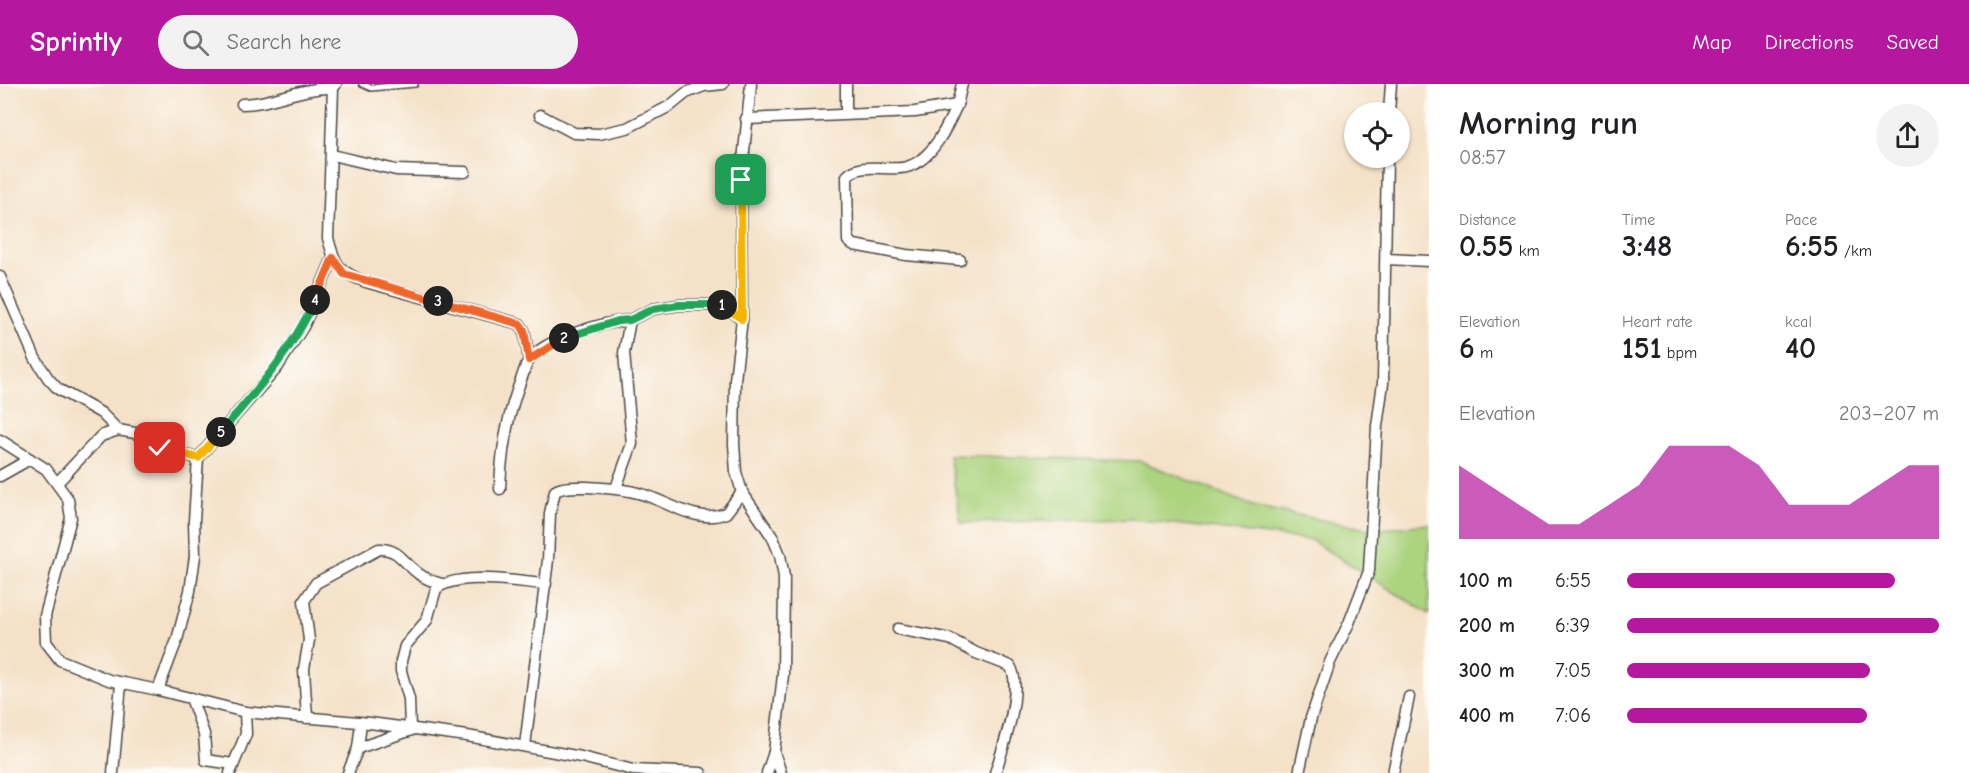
<!DOCTYPE html>
<meta charset="utf-8">
<style>
body{margin:0;font-family:"Comic Neue",sans-serif;background:#f2f2f2;color:#202124;height:100vh;display:flex;flex-direction:column;font-size:22px;white-space:nowrap}
*{box-sizing:border-box;margin:0}
p{font-size:20px;color:#757577}
.icon{flex:none;width:33px;height:33px;fill:none;stroke:currentColor;stroke-width:2;stroke-linecap:round;stroke-linejoin:round}
.map{position:relative;flex:1;overflow:hidden}
.details{display:flex;flex-direction:column;background:#fff;width:540px}
.details>*{flex:none}
.tools{position:absolute;left:1344px;top:18px;display:grid;gap:12px}
.tools a{display:grid;place-items:center;width:66px;height:66px;border-radius:50%;background:#fff;box-shadow:0 2px 4px #0004;font-size:30px}
.pin{position:absolute;display:grid;place-items:center;width:51px;height:51px;color:#fff;margin:-26px;border-radius:12px;box-shadow:0 3px 9px #0006}
.km{position:absolute;width:30px;height:30px;margin:-15px;border-radius:50%;background:#222;color:#fff;font-size:16px;line-height:30px;text-align:center}
.round{display:grid;place-items:center;flex:none;width:63px;height:63px;border-radius:32px;background:#f2f2f2}
.summary{display:flex;align-items:center;justify-content:space-between;height:102px;padding:0 30px}
h1{font-size:33px;font-weight:700;line-height:45px}
.stats{display:grid;grid-template-columns:repeat(3,1fr);gap:9px;height:102px;padding:6px 30px}
.stats div{display:grid;align-content:center}
.stats b{font-size:30px;font-weight:700}
.stats small{font-size:16px;font-weight:400}
.stats p{font-size:16px}
.chart{height:168px;padding:12px 30px}
.chart p{display:flex;justify-content:space-between}
.chart svg{width:100%;height:108px;margin-top:6px;fill:#b5179e;opacity:.7}
ul{padding:0 30px;list-style:none;font-size:20px}
li{display:grid;grid-template-columns:96px 72px 1fr;align-items:center;height:45px}
li i{height:15px;border-radius:8px;background:#b5179e}
header{display:flex;align-items:center;gap:36px;box-sizing:border-box;height:84px;padding:0 30px;background:#b5179e;color:#fff}
header strong{font-size:28px}
nav{display:flex;gap:33px;margin-inline-start:auto;font-size:21px}
.search{width:420px;height:54px;background:#f2f2f2;display:flex;align-items:center;gap:15px;box-sizing:border-box;padding:0 21px;border-radius:33px;color:#757577;font-size:22px}
main{display:flex;flex:1;min-height:0}
.map>svg:first-child{display:block}
</style>
<header>
<strong>Sprintly</strong>
<div class="search"><svg class="icon" aria-label="search" viewBox="0 0 24 24"><circle cx="10" cy="10" r="6"/><path d="M15 15l6 6"/></svg>Search here</div>
<nav><a>Map</a><a>Directions</a><a>Saved</a></nav>
</header>
<main>
<div class="map">
<svg width="1429" height="689" viewBox="0 0 1429 689">
<rect width="100%" height="100%" fill="#fdfcf7"/>
<filter id="ink" filterUnits="userSpaceOnUse"><feTurbulence type="fractalNoise" baseFrequency=".0167" numOctaves="2"/><feDisplacementMap in="SourceGraphic" scale="12" xChannelSelector="R" yChannelSelector="G"/><feConvolveMatrix kernelMatrix="1 2 1 2 8 2 1 2 1" color-interpolation-filters="sRGB"/></filter>
<filter id="wash" filterUnits="userSpaceOnUse"><feTurbulence type="fractalNoise" baseFrequency=".008" numOctaves="4" result="noise"/><feDisplacementMap in="SourceGraphic" scale="24" xChannelSelector="R" yChannelSelector="G"/><feGaussianBlur stdDeviation="1.35" result="paint"/><feColorMatrix in="noise" values="0 0 0 0 0 0 0 0 0 0 0 0 0 0 0 0 0 1.4 0 .05"/><feComposite in="paint" operator="in"/></filter>
<g filter="url(#wash)">
<rect width="100%" height="100%" fill="#f4e1c7"/>
<polygon fill="#acd37e" stroke="#6c7f54" stroke-width="1.5" points="949,371 1140,377 1253,422 1372,446 1429,440 1429,530 1311,456 1132,435 961,439"/>
</g>
<g filter="url(#ink)">
<g fill="none" stroke-linecap="round" stroke-linejoin="round">
<defs>
<polyline id="service" points="362,0 371,4 415,0"/>
<g id="minor">
<polyline points="751,0 741,96 742,235 735,296 734,360 736,388 742,408 773,454 780,471 784,493 783,591 774,668 767,689"/>
<path d="M333,4L328,154C335,182 339,188 366,198L520,240L524,246L529,276"/>
<path d="M242,20C273,20 299,3 333,4L336,0"/>
<path d="M957,21C947,43 932,76 907,83C887,88 862,77 847,92L848,157L854,161L906,171L960,176"/>
<polyline points="1389,28 1391,0"/>
<polyline points="846,29 846,0"/>
<polyline points="540,31 574,49 599,50 627,44 670,22 686,9 704,2 723,0"/>
<polyline points="746,35 915,28 957,21 962,0"/>
<polyline points="332,71 396,86 465,88"/>
<polyline points="1386,175 1429,177"/>
<polyline points="0,193 35,274 48,294 58,305 101,329 118,346"/>
<polyline points="0,356 46,385 68,415 71,434 45,532 46,558 60,576 109,596 158,606 245,628 370,639 467,652 581,673 633,686 701,689"/>
<polyline points="198,374 277,284 304,241 333,174"/>
<polyline points="0,392 30,375"/>
<polyline points="57,399 101,352 118,346 135,349 160,365 198,374 194,437 195,472 190,507 177,556 158,606"/>
<polyline points="616,404 632,360 624,269 630,236 653,225 679,221 723,221 742,235"/>
<path d="M500,405C501,366 508,329 522,293C524,288 526,280 529,276C545,255 604,238 630,236"/>
<path d="M898,545L950,555L976,569L1010,582C1024,604 1003,665 995,689"/>
<polyline points="191,614 204,650 206,676 233,680"/>
<path d="M307,634L304,585L309,556L304,517L316,499L379,465C399,464 404,480 419,490C426,495 434,498 442,500"/>
<path d="M410,644L409,615L401,587V577L405,562L427,536L436,505C459,487 517,498 546,500"/>
<path d="M525,662L548,476L550,429L555,407C564,402 577,403 587,403C604,404 621,404 638,409C667,416 695,441 726,429L742,408"/>
<polyline points="358,664 412,646"/>
<polyline points="774,668 781,689"/>
<polyline points="113,689 121,600"/>
<polyline points="230,689 246,650 245,628"/>
<polyline points="348,689 358,664 361,639"/>
<polyline points="1299,689 1311,634 1330,578 1349,539 1369,487 1377,342 1383,299 1387,74"/>
<polyline points="1393,689 1409,613"/>
</g>
</defs>
<use href="#service" stroke="#494642" stroke-width="8"/>
<use href="#minor" stroke="#494642" stroke-width="13"/>
<use href="#service" stroke="#fff" stroke-width="5"/>
<use href="#minor" stroke="#fff" stroke-width="10"/>
</g>
</g>
<g fill="none" stroke-linecap="round" stroke-linejoin="round" filter="url(#ink)">
<defs>
<polyline id="split-1" points="722,221 742,235 741,96"/>
<polyline id="split-2" points="564,254 618,237 630,236 653,225 679,221 722,221"/>
<polyline id="split-3" points="438,217 520,240 524,246 529,276 564,254"/>
<polyline id="split-4" points="315,216 333,174 344,190 438,217"/>
<path id="split-5" d="M221,348C257,306 292,267 315,216"/>
<polyline id="split-6" points="160,364 198,374 221,348"/>
</defs>
<use href="#split-1" stroke="#fff" stroke-width="12"/>
<use href="#split-2" stroke="#fff" stroke-width="12"/>
<use href="#split-3" stroke="#fff" stroke-width="12"/>
<use href="#split-4" stroke="#fff" stroke-width="12"/>
<use href="#split-5" stroke="#fff" stroke-width="12"/>
<use href="#split-6" stroke="#fff" stroke-width="12"/>
<use href="#split-1" stroke="#f5b400" stroke-width="8"/>
<use href="#split-2" stroke="#22a559" stroke-width="8"/>
<use href="#split-3" stroke="#f0652b" stroke-width="8"/>
<use href="#split-4" stroke="#f0652b" stroke-width="8"/>
<use href="#split-5" stroke="#22a559" stroke-width="8"/>
<use href="#split-6" stroke="#f5b400" stroke-width="8"/>
</g>
</svg>
<div class="tools">
<a><svg class="icon" aria-label="locate" viewBox="0 0 24 24"><circle cx="12" cy="12" r="6"/><path d="M12 2v4M12 18v4M2 12h4M18 12h4"/></svg></a>
</div>
<div class="pin" style="left:741px;top:96px;background:#1e9e55"><svg class="icon" aria-label="arrive" viewBox="0 0 24 24"><path d="M6 21V4h12l-3 4 3 4H6"/></svg></div>
<div class="pin" style="left:160px;top:364px;background:#d93025"><svg class="icon" aria-label="check" viewBox="0 0 24 24"><path d="M5 12l5 5 9-10"/></svg></div>
<b class="km" style="left:722px;top:221px">1</b>
<b class="km" style="left:564px;top:254px">2</b>
<b class="km" style="left:438px;top:217px">3</b>
<b class="km" style="left:315px;top:216px">4</b>
<b class="km" style="left:221px;top:348px">5</b>
</div>
<section class="details">
<div class="summary"><div><h1>Morning run</h1><p>08:57</p></div><a class="round"><svg class="icon" aria-label="share" viewBox="0 0 24 24"><path d="M12 15V3M7 8l5-5 5 5M5 13v7h14v-7"/></svg></a></div>
<div class="stats">
<div><p>Distance</p><b>0.55<small> km</small></b></div>
<div><p>Time</p><b>3:48</b></div>
<div><p>Pace</p><b>6:55<small> /km</small></b></div>
</div>
<div class="stats">
<div><p>Elevation</p><b>6<small> m</small></b></div>
<div><p>Heart rate</p><b>151<small> bpm</small></b></div>
<div><p>kcal</p><b>40</b></div>
</div>
<div class="chart"><p><span>Elevation</span>203–207 m</p>
<svg viewBox="0 0 160 44" preserveAspectRatio="none"><path d="M0 44V14L10 22L20 30L30 38L40 38L50 30L60 22L70 6L80 6L90 6L100 14L110 30L120 30L130 30L140 22L150 14L160 14V44z"/></svg>
</div>
<ul>
<li><b>100 m</b>6:55<i style="width:86%"></i></li>
<li><b>200 m</b>6:39<i style="width:100%"></i></li>
<li><b>300 m</b>7:05<i style="width:78%"></i></li>
<li><b>400 m</b>7:06<i style="width:77%"></i></li>
</ul>
</section>
</main>
